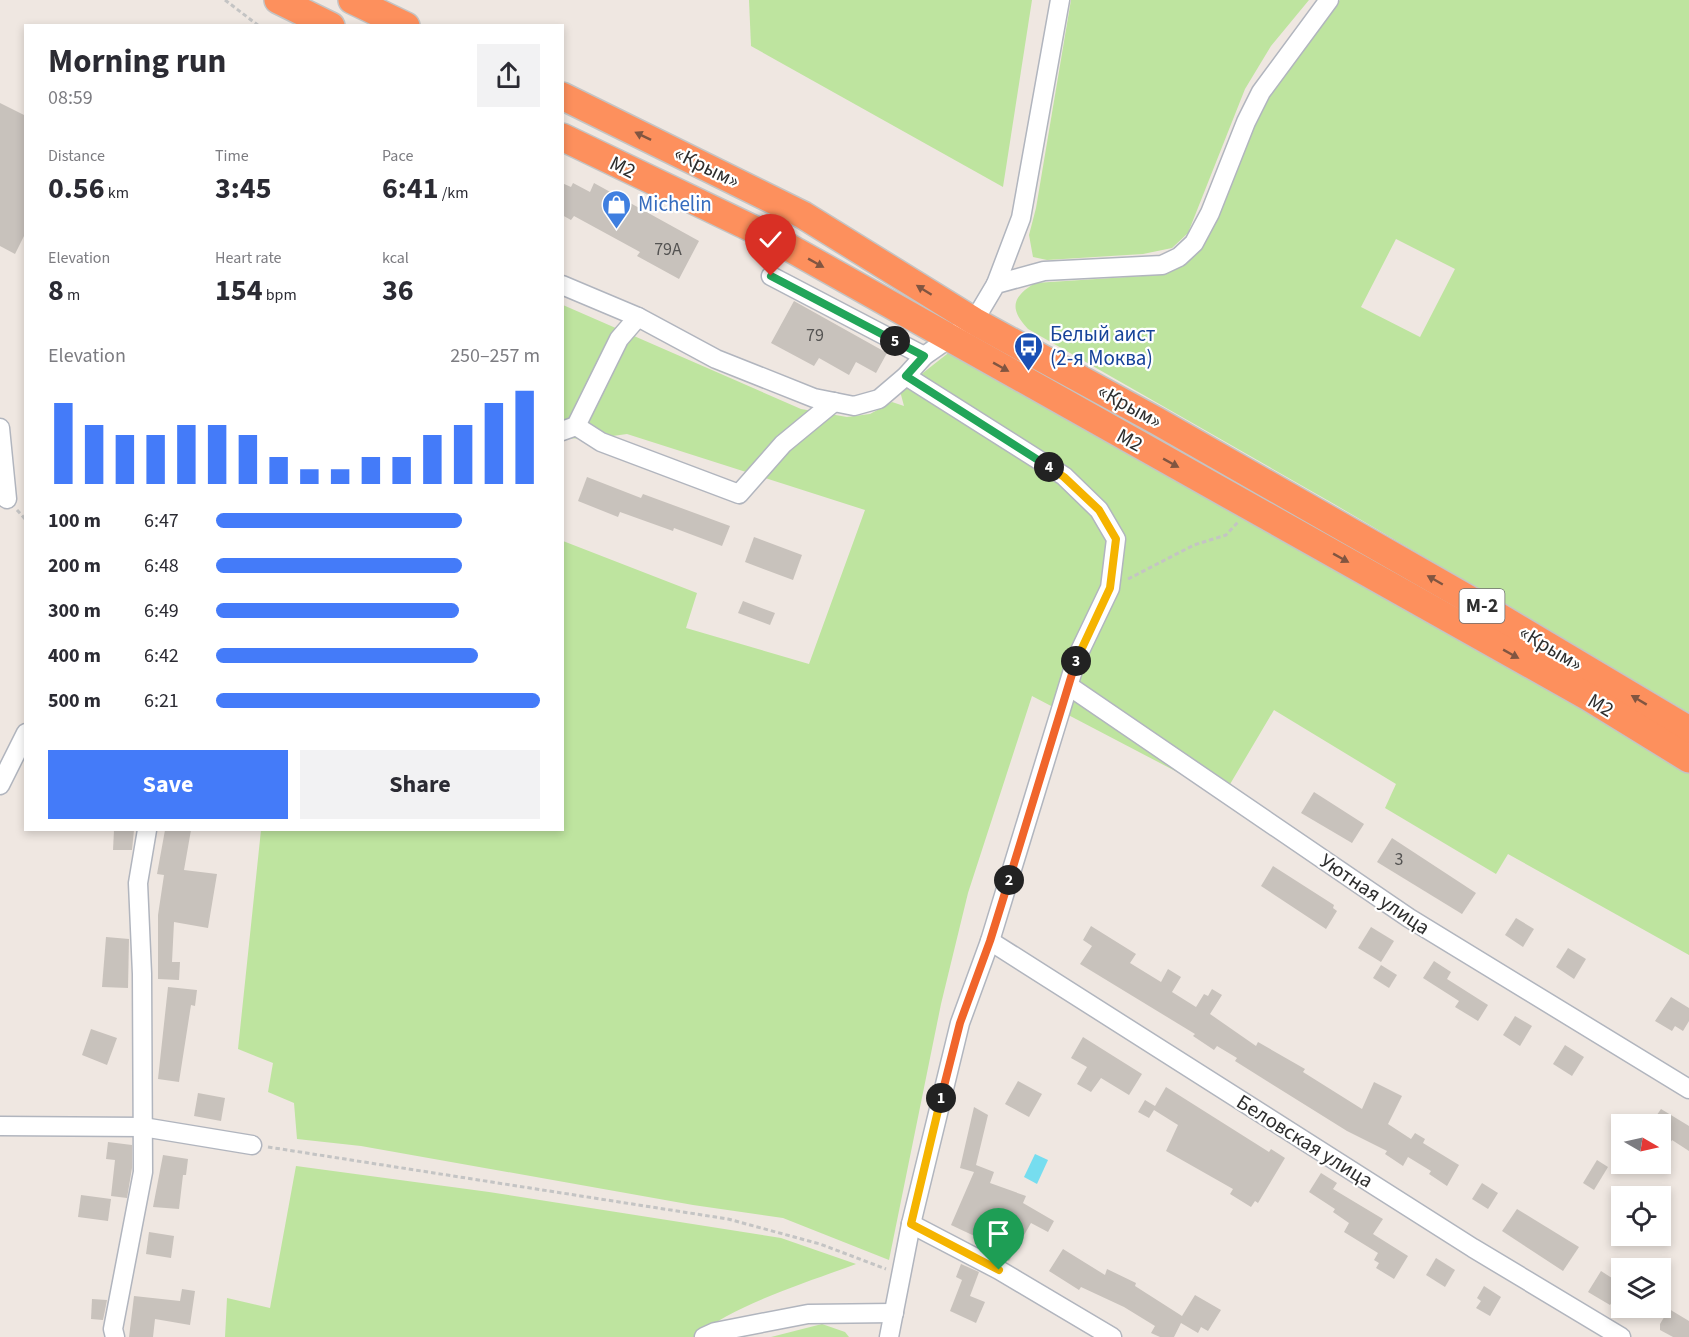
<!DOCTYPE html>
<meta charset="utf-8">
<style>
body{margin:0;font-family:"Source Sans 3",sans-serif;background:#f2f2f3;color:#2b2b33;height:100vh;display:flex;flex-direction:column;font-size:22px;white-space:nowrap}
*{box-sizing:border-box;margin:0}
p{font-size:20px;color:#7c7c81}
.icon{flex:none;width:33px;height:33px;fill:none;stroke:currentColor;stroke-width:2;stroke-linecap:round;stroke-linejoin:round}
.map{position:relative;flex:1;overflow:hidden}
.panel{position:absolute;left:24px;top:24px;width:540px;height:807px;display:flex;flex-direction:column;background:#fff;border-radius:0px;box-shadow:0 3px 9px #0003}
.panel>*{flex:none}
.needle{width:39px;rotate:99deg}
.buttons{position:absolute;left:1611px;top:1114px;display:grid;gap:12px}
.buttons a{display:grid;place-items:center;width:60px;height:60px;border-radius:0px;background:#fff;box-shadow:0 3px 9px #0003;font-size:30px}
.pin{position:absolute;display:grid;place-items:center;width:51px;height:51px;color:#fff;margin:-62px -26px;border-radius:50% 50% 50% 0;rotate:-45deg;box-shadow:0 0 6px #0007}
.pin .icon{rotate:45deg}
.km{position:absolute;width:30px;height:30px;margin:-15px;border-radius:50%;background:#222;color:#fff;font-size:16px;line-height:30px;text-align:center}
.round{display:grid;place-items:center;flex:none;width:63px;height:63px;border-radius:0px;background:#f2f2f3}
.headline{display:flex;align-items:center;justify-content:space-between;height:102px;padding:0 24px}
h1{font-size:33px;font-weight:700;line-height:45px}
.stats{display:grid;grid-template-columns:repeat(3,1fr);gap:9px;height:102px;padding:6px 24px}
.stats div{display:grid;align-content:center}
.stats b{font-size:30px;font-weight:700}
.stats small{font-size:16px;font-weight:400}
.stats p{font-size:16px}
.chart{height:168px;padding:12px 24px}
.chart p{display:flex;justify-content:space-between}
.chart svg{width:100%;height:108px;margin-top:6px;stroke:#447bf9;stroke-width:6}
.cta{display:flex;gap:12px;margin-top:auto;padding:12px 24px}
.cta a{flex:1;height:69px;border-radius:0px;background:#447bf9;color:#fff;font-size:24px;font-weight:700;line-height:69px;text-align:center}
.cta a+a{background:#f2f2f3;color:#2b2b33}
ul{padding:0 24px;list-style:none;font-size:20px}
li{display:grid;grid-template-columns:96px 72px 1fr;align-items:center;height:45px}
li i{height:15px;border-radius:8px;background:#447bf9}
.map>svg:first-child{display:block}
</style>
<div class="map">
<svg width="1689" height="1337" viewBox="0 0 1689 1337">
<rect width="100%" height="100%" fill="#efe7e1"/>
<g fill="#bee49f" fill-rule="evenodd">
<polygon points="749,0 1032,0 1003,187 751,46"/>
<polygon points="1071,0 1309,0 1271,46 1245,89 1188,233 1172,248 1143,254 1047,260 1033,257 1029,235 1036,208"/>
<path d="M1340,0H1689V713L1334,504L1028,329C1009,309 1012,297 1035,283L1158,275L1186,263L1202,247L1215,223L1250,129L1268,95L1310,35ZM1396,239L1455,269L1420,337L1361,307Z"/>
<polygon points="563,305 801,409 847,417 870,414 892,402 904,406 900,391 947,354 976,345 1689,758 1689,955 1508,854 1496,874 1385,808 1396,784 1274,710 1223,796 1032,696 968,893 941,1004 889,1260 783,1218 693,1205 361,1146 297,1139 294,1103 268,1092 273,1063 238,1049 261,830 562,830 563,541 697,593 686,628 809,664 865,510 627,434 591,439 563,438"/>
<path d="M296,1166L489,1192L781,1238L856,1264C808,1282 733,1305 695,1337H225L227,1298L270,1308Z"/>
<polygon points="822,1324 845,1332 849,1337 771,1337"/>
</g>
<polygon fill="#76ddef" points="1035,1154 1048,1160 1037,1184 1024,1177"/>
<g fill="#c8c2bc">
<polygon points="0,103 26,116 26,232 15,254 0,246"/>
<polygon points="562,183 571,187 573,183 590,192 594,183 699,241 679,279 637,256 640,252 574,216 571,220 562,215"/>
<polygon points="794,301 887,353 876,373 856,362 849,375 819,358 814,366 771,343"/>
<polygon points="587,477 641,498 643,494 730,526 722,546 674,528 673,531 620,512 618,517 578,501"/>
<polygon points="754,537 802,555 793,580 745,562"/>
<polygon points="743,601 775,613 770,625 738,613"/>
<polygon points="1314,792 1364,824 1352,843 1301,813"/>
<polygon points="114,830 134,830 132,850 113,850"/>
<polygon points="165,830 191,830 184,870 217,874 208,928 174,922 172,962 180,962 179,980 158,979 158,915 164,875 157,874"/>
<polygon points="1392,838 1476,893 1462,914 1377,862"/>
<polygon points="1273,866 1334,905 1333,908 1337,911 1326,929 1261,886"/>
<polygon points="1516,918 1534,929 1523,947 1505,935"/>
<polygon points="1091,926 1136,954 1130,963 1161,982 1168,969 1181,977 1172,992 1196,1007 1204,994 1208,996 1212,989 1222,995 1210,1014 1256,1046 1258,1042 1305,1069 1303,1072 1362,1109 1374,1082 1402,1096 1388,1124 1411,1139 1415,1133 1425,1139 1423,1143 1459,1165 1447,1186 1429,1174 1431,1171 1408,1157 1403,1166 1385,1154 1387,1151 1347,1131 1235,1061 1237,1058 1217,1046 1214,1050 1193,1036 1195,1034 1080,964 1092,946 1083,940"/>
<polygon points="1371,927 1394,941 1381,962 1358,948"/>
<polygon points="106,937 129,939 128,988 102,987"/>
<polygon points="1568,948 1586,959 1574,979 1556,967"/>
<polygon points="1434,961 1451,972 1447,979 1488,1005 1478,1021 1455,1007 1459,1001 1423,978"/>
<polygon points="1381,965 1397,975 1389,988 1373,978"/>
<polygon points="168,987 197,990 195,1006 191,1005 179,1082 158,1079"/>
<polygon points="1671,997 1689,1008 1689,1021 1683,1031 1675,1026 1672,1031 1655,1021"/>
<polygon points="1515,1016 1532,1026 1520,1046 1503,1035"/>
<polygon points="91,1029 117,1038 107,1065 82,1055"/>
<polygon points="1083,1037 1142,1074 1129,1095 1101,1078 1091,1092 1077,1084 1087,1067 1071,1058"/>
<polygon points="1565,1045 1584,1057 1572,1076 1553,1064"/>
<polygon points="1018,1081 1042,1094 1029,1117 1005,1104"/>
<polygon points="1166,1087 1269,1152 1271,1149 1285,1158 1258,1203 1255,1201 1251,1207 1230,1194 1233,1189 1166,1151 1178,1125 1154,1110 1149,1118 1138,1112 1145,1100 1155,1106"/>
<polygon points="198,1093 225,1098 221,1121 194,1116"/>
<polygon points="974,1107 988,1115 976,1165 994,1172 990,1183 1026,1196 1023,1203 1054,1221 1048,1232 1031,1223 1009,1261 997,1254 1000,1248 951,1225 974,1172 960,1168"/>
<polygon points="1661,1109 1689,1126 1689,1151 1672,1140 1660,1159 1660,1125 1650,1125"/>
<polygon points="108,1142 132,1145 132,1168 127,1198 111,1196 115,1160 106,1159"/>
<polygon points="163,1155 188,1159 186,1175 183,1175 179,1209 153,1207"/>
<polygon points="1597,1160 1608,1167 1594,1190 1583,1183"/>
<polygon points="1321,1173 1337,1183 1333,1189 1383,1219 1373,1234 1408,1256 1394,1279 1376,1268 1379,1263 1374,1260 1378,1253 1344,1232 1349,1223 1333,1212 1335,1209 1309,1192"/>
<polygon points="1482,1183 1498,1193 1488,1209 1472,1199"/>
<polygon points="81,1195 111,1199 108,1221 78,1217"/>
<polygon points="1517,1209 1579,1247 1563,1271 1502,1231"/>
<polygon points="149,1232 174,1236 171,1258 146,1254"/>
<polygon points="1063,1249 1105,1275 1107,1269 1136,1283 1135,1286 1182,1316 1195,1295 1221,1310 1208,1331 1201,1327 1198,1333 1181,1323 1174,1337 1160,1337 1151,1333 1155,1326 1124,1307 1081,1287 1079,1290 1049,1271"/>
<polygon points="1436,1258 1455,1270 1445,1287 1426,1275"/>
<polygon points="961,1264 979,1272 970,1296 985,1302 976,1323 950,1311 962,1280 956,1277"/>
<polygon points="1601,1271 1615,1280 1611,1286 1619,1291 1610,1305 1588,1292"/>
<polygon points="1484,1286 1501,1297 1490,1316 1476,1308 1481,1301 1477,1298"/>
<polygon points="182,1289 195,1291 190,1325 155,1319 153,1337 129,1337 134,1296 180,1301"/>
<polygon points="92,1299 107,1300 103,1320 91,1319"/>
<polygon points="1669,1309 1689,1321 1689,1337 1673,1337 1660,1330 1660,1324"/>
</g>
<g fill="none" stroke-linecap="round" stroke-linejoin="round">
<defs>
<g id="minor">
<polyline points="771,276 924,356"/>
<polyline points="996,284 1021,218 1060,0"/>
<polyline points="562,285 638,317 716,359 814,398 854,406 879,399 906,376 924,356 974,321 996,284 1044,271 1162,265 1179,257 1194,243 1210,213 1246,122 1261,92 1329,0"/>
<polyline points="576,426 601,442 739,494 783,444 834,402"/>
<polyline points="0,428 7,499"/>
<polyline points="562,431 576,426 619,339 638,317"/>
<polyline points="1069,686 1409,918 1689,1089"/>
<polyline points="0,785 26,733"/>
<polyline points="990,941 1473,1248 1621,1337"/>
<polyline points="0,1126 143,1127 252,1145"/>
<polyline points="911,1224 999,1270 1112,1337"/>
<polyline points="115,1337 113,1329 143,1172 142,974 138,883 147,830"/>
<polyline points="704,1337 715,1332 808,1314 894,1313"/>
<polyline points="889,1337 911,1224 960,1023 990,941 1077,657 1110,588 1116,539 1099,510 1064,476 906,376"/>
</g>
<g id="highway">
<polyline points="278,0 331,26"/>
<polyline points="352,0 406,26"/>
<polyline points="562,96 803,215 974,321 1157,421 1486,609 1689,730"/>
<polyline points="562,137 774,239 1590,698 1689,759"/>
</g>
</defs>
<use href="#minor" stroke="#b1b5be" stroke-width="21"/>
<use href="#highway" stroke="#c4c4c4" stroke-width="30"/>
<g stroke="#c4c4c4" stroke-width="3" stroke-dasharray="4.5 3" stroke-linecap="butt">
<polyline points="225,0 259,26"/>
<polyline points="17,510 26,520"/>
<polyline points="1128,579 1194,545 1226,535 1238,522"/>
<polyline points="268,1147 728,1219 820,1244 886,1269"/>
</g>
<use href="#minor" stroke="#fff" stroke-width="18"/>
<use href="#highway" stroke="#fd905d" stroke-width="27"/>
</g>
<defs><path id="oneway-solid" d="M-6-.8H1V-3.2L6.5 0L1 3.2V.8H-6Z" transform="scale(1.5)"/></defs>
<g fill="#815541">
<use href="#oneway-solid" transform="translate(643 136) rotate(-154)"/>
<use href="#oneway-solid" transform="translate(816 263) rotate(29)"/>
<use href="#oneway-solid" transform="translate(924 290) rotate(-148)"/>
<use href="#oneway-solid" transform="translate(1001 367) rotate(29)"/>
<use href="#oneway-solid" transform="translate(1171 463) rotate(29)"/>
<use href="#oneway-solid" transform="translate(1341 558) rotate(29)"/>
<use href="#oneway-solid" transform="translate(1435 580) rotate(-150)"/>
<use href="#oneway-solid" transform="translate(1511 654) rotate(29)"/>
<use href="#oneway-solid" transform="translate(1639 700) rotate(-149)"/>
</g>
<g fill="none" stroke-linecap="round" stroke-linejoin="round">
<defs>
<polyline id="split-1" points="941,1098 911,1224 999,1270"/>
<polyline id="split-2" points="941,1098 960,1023 990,941 1009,880"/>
<polyline id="split-3" points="1009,880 1076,661"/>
<polyline id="split-4" points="1049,467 1064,477 1099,510 1116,539 1110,588 1076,661"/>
<polyline id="split-5" points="895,341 924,356 906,376 1049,467"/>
<polyline id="split-6" points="771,276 895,341"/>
</defs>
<use href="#split-1" stroke="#fff" stroke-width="12"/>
<use href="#split-2" stroke="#fff" stroke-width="12"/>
<use href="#split-3" stroke="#fff" stroke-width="12"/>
<use href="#split-4" stroke="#fff" stroke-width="12"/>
<use href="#split-5" stroke="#fff" stroke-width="12"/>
<use href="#split-6" stroke="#fff" stroke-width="12"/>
<use href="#split-1" stroke="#f5b400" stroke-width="8"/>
<use href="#split-2" stroke="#f0652b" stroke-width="8"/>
<use href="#split-3" stroke="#f0652b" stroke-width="8"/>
<use href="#split-4" stroke="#f5b400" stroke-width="8"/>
<use href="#split-5" stroke="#22a559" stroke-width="8"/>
<use href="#split-6" stroke="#22a559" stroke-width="8"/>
</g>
<defs>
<symbol id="shop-pin" viewBox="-11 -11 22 30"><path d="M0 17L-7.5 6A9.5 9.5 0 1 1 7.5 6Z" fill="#3f7fe0" stroke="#fff"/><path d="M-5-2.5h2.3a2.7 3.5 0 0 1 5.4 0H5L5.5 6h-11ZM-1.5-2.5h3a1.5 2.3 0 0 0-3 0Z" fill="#fff"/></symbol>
<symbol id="bus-pin" viewBox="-11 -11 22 30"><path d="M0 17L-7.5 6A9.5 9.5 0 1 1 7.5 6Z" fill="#1a4fb4" stroke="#fff"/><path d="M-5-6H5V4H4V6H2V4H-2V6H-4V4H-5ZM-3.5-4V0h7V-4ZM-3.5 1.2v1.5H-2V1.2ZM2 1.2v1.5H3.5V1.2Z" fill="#fff"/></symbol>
</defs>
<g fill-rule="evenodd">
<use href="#shop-pin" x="600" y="188" width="33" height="45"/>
<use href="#bus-pin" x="1012" y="330" width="33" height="45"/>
</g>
<g text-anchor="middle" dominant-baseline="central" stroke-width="4.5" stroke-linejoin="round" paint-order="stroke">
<g font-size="18" fill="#545352">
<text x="668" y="249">79А</text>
<text x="815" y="335">79</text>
<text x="1399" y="859">3</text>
</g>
<rect fill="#fff" stroke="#6d6d6d" stroke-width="1.5" x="1459.5" y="589" width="45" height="34" rx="4.5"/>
<g font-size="20" font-weight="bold" fill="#2e2e2e">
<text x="1482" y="606">М-2</text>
</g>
<g font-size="21" fill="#2e2e2e" stroke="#fff">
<text transform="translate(623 167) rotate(26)">М2</text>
<text transform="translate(707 167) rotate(26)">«Крым»</text>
<text transform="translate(1130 406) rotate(29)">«Крым»</text>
<text transform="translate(1130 440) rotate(29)">М2</text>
<text transform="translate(1551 648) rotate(31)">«Крым»</text>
<text transform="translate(1601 705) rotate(31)">М2</text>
<text transform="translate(1375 894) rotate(34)">Уютная улица</text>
<text transform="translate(1305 1141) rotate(32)">Беловская улица</text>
</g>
<g font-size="21" fill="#366cbe" stroke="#fff" text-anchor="start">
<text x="638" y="204">Michelin</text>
</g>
<g font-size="21" fill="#164399" stroke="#fff" text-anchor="start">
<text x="1050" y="334">Белый аист<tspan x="1050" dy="24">(2-я Моква)</tspan></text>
</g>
</g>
</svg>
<div class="buttons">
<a><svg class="needle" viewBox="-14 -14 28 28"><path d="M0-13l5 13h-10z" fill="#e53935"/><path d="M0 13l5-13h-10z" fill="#7c7c81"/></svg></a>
<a><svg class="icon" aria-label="locate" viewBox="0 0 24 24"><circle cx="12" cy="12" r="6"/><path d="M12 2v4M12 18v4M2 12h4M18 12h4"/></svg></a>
<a><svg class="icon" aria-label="layers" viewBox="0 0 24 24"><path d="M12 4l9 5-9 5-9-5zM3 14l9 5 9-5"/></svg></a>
</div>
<div class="pin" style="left:999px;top:1270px;background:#1e9e55"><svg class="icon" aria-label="arrive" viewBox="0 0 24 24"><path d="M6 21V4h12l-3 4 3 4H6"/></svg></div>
<div class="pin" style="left:771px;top:276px;background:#d93025"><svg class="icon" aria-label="check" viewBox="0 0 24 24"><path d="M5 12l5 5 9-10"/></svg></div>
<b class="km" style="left:941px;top:1098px">1</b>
<b class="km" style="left:1009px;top:880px">2</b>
<b class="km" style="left:1076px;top:661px">3</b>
<b class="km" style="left:1049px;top:467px">4</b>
<b class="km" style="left:895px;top:341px">5</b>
<section class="panel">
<div class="headline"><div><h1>Morning run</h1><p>08:59</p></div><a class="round"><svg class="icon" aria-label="share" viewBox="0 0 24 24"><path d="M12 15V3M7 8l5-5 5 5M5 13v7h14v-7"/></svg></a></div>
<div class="stats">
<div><p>Distance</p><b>0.56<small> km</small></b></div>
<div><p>Time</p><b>3:45</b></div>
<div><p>Pace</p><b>6:41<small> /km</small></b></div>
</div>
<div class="stats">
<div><p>Elevation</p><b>8<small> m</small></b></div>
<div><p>Heart rate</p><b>154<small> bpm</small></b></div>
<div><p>kcal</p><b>36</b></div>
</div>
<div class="chart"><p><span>Elevation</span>250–257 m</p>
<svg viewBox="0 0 160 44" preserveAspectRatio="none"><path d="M5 44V11M15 44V20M25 44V24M35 44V24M45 44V20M55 44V20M65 44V24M75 44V33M85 44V38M95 44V38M105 44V33M115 44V33M125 44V24M135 44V20M145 44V11M155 44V6"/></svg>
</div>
<ul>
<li><b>100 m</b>6:47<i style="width:76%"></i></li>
<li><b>200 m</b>6:48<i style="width:76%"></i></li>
<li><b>300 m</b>6:49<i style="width:75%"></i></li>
<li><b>400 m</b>6:42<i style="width:81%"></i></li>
<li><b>500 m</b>6:21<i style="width:100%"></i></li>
</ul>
<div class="cta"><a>Save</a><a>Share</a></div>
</section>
</div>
